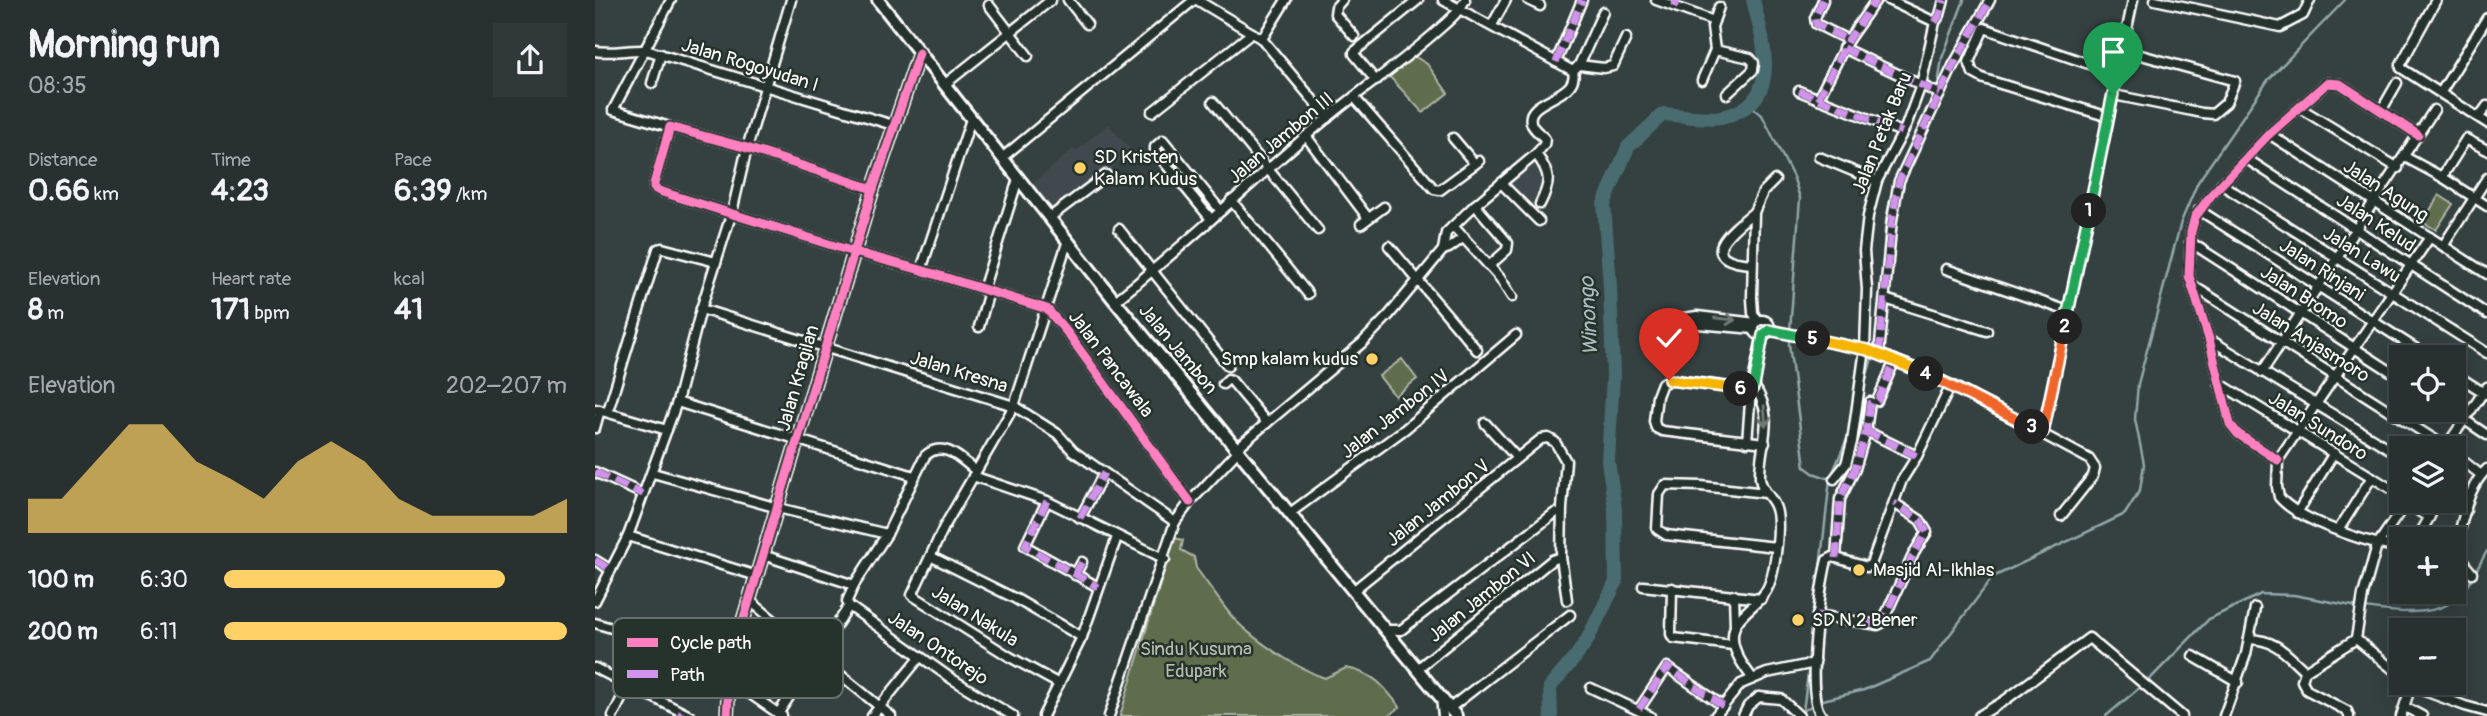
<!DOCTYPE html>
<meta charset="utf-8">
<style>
body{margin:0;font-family:Pangolin,sans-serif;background:#303838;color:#f1f3f6;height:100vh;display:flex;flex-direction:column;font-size:26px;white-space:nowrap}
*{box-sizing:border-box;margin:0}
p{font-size:23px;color:#a5a9ab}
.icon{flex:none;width:38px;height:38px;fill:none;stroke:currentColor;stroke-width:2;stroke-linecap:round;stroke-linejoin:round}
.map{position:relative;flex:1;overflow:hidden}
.panel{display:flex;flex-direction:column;background:#283030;width:595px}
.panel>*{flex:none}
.buttons{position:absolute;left:1794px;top:345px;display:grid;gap:14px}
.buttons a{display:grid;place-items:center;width:77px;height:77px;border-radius:0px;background:#283030;box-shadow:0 4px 18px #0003,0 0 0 2px #444b4c;font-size:35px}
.pin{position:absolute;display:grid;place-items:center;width:60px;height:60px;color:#fff;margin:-72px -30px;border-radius:50% 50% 50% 0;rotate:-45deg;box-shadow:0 0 7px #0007}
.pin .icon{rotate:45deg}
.km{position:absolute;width:35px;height:35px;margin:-18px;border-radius:50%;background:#222;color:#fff;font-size:19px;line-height:35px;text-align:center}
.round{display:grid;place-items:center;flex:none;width:74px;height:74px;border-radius:0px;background:#303838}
.head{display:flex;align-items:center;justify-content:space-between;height:119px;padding:0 28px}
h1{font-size:38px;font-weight:700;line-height:52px}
.metrics{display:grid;grid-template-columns:repeat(3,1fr);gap:10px;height:119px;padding:7px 28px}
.metrics div{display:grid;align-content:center}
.metrics b{font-size:30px;font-weight:700}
.metrics small{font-size:19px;font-weight:400}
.metrics p{font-size:19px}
.chart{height:196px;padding:14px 28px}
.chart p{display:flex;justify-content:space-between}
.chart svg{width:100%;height:126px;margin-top:7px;fill:#ffd166;opacity:.7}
ul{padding:0 28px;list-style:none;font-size:23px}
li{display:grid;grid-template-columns:112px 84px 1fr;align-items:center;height:52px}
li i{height:18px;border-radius:9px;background:#ffd166}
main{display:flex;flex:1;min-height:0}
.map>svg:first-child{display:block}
</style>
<main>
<section class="panel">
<div class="head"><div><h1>Morning run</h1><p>08:35</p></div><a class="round"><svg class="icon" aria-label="share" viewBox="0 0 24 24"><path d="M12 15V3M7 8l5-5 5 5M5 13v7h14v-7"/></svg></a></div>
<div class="metrics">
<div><p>Distance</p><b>0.66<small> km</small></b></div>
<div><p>Time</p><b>4:23</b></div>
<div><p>Pace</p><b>6:39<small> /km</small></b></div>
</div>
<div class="metrics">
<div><p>Elevation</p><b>8<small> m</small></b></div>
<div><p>Heart rate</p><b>171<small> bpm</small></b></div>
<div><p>kcal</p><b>41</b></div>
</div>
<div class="chart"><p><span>Elevation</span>202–207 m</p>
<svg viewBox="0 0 160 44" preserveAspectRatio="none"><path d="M0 44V32L10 32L20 19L30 6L40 6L50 19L60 25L70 32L80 19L90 12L100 19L110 32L120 38L130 38L140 38L150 38L160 32V44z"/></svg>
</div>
<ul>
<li><b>100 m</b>6:30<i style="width:82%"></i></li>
<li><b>200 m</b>6:11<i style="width:100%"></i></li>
</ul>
</section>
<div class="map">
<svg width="1892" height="716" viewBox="0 0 1892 716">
<rect width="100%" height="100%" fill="#354040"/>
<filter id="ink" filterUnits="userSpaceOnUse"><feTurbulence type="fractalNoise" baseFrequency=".0143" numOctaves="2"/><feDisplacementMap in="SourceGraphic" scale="14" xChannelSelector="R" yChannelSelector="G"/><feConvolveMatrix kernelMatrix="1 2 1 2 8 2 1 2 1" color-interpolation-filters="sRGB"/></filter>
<g filter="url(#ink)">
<g fill="#40494d">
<polygon points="513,124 537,151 460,216 435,186 478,149 481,151"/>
<polygon points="939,162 952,175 946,195 934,209 911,185"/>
</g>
<g fill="#5f6d4e" stroke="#afb6a6" stroke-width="2">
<polygon points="819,56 832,64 853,93 828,113 793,75"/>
<polygon points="1844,195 1858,204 1841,230 1828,222"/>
<polygon points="807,359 822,379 800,396 784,376"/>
<path d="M579,538L588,540L586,550L599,557L601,568C614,585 626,604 640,620C662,642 701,668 730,678L751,668C779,673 788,685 805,707L793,716H525Z"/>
</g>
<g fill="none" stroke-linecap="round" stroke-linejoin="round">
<g stroke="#92a7a9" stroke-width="2.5">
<polyline points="1342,92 1347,58 1369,0"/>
<polyline points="1155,106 1167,115 1199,179 1205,198 1194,344 1210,467 1218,473 1235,479"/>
<polyline points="1314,151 1332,107"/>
<path d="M1288,273C1289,244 1289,212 1300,186"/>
<polyline points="1279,349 1282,331"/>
<polyline points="1267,393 1278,355"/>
<polyline points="1223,586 1235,479 1256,429"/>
<path d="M1770,608C1798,612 1845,619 1866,594C1876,582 1884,565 1892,551"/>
<polyline points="1224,701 1269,690 1335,661 1398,577 1530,514 1545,490 1549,464 1540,419 1543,384 1586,222 1603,182 1673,80 1750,0"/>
<polyline points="1208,711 1216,651"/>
<polyline points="1208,711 1216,706"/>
<polyline points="1511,716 1557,677 1614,619 1666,594 1699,595 1763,607"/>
</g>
<path stroke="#496c70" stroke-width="14" d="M956,716L955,687L982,655L992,640L1021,582L1020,509L1013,461L1018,376L1015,286L1009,204L1033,147L1068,114C1084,115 1112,120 1127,117C1189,103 1169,44 1158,0"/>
<defs>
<g id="street">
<polyline points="196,0 152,148 137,212 106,309 82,402 319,476"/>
<polyline points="473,0 492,24"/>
<polyline points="602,0 667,39 733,118"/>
<polyline points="747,0 741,7 740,14 759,36"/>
<path d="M848,0L978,71C985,98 930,99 936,122C937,129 946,134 950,139L949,145L941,154C956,174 956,182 945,204"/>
<polyline points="933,0 945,6"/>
<polyline points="1061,0 1119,21 1117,27 1120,50 1107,80"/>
<polyline points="1228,0 1220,18 1221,24 1253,40"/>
<polyline points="1560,0 1685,27 1708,15 1715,0"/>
<polyline points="1841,0 1806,64 1806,68 1892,123"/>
<polyline points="394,5 433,56"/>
<polyline points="1119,21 1124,7"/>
<polyline points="1340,22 1345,15 1349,0"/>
<polyline points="897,25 911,0"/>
<polyline points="667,39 691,0"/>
<polyline points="1248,48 1345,94"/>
<polyline points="1120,50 1155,58 1159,63 1158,70 1132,94"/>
<path d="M0,51C17,54 34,49 51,50L298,125"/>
<polyline points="961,62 987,0"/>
<polyline points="984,65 1009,68 1018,66 1031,38"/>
<polyline points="978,71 984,65 1008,12"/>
<polyline points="781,81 759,54 759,52 823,0"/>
<polyline points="57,83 66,54"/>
<polyline points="349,85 456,0"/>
<polyline points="1204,91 1307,132"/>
<polyline points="1846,92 1892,18"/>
<polyline points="1519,95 1607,113 1618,114 1631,103 1640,81 1528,50"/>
<polyline points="759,97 839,189 845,190 884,161"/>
<polyline points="1223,99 1253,40 1281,0"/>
<polyline points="618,102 723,230"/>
<polyline points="1705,108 1803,168"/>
<polyline points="1786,111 1802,83"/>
<polyline points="557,112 657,33"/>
<polyline points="1514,117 1389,79 1378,73 1374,62 1389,28 1523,74"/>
<polyline points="1884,117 1892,106"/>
<polyline points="75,127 18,110 76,0"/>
<polyline points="1674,134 1892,274"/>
<polyline points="711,136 773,218"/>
<polyline points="858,138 880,164"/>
<polyline points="408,157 599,0"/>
<polyline points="1224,157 1282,181"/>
<polyline points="1810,157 1847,177 1892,206"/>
<polyline points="1652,159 1892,314"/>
<polyline points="1847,177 1871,139 1892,150"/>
<polyline points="906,183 944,221"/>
<polyline points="1626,184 1892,353"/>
<polyline points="278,189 152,148 75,127 59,184 59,188 64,191 259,252 326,270 452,309 471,331 595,502"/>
<polyline points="636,200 713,294"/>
<polyline points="880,205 913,243 912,250 894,266"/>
<polyline points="1604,210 1834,357"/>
<polyline points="454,218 511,175"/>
<polyline points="616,219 560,151 560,147 568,140 626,211"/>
<polyline points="766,224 789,207"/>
<polyline points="858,226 905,278 917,297"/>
<polyline points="524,229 633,366"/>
<polyline points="1595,242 1806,378"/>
<polyline points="794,246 882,350"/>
<polyline points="1848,246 1892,178"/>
<polyline points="848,250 854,248 869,237"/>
<path d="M1157,264C1099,260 1135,231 1159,212"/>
<polyline points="1351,269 1473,311"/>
<polyline points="326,270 376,119"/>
<polyline points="1597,285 1853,448"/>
<polyline points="388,290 423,179"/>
<polyline points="1290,299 1392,331"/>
<path d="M520,301C593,244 659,179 730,120C766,90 806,63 842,31C853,21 864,13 870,0"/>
<polyline points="106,309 419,406 463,434 478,451 580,522"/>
<circle cx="1167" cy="328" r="8"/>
<polyline points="1163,321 1158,313 1157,298 1159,212 1168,192 1180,180"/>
<polyline points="384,327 394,291"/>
<polyline points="1159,329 1092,323 1089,318 1102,316 1161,323"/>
<polyline points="1174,330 1273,350 1310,364 1356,385 1494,459 1500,468 1498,476 1466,516"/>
<polyline points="1614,339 1806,456"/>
<polyline points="1284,354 1297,220 1304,181 1358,66 1395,0"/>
<polyline points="1667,372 1839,110"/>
<polyline points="1858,373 1891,394"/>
<polyline points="1624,383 1806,495"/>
<polyline points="628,384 633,379 636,380 672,423"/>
<polyline points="1162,391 1080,380 1067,383 1062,396 1059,421 1061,428 1067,431 1170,443"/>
<polyline points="1282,401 1300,360"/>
<polyline points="0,409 72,430"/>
<polyline points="1855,410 1892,435"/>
<polyline points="13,411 63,249 67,248 121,262"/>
<polyline points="890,423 922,458"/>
<polyline points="0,428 5,410"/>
<polyline points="1271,431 1322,456"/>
<polyline points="1448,432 1538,0"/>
<polyline points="1152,442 1156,390 1168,335"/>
<polyline points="642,448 767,343 794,315 848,250 851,233 880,205 941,154"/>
<polyline points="1850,448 1892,387"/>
<polyline points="1858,453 1886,475"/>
<polyline points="1683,460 1643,434 1635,424 1614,339 1594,276 1596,232 1600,217 1617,194 1674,134 1732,83 1745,84 1823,135"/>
<path d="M381,471C366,459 348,439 330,456L292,534L259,585L252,601L254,606L357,679L418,716"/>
<polyline points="0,472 48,494"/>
<polyline points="58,473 183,508 292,534"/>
<polyline points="378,476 452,501 570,559"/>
<polyline points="1239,479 1251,464 1257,442 1270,349 1272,289 1269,251 1273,216 1282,181 1311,126 1326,85 1340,22 1293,0"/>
<polyline points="1171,493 1106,486 1070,485 1064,494 1062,529 1071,535 1181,547"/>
<polyline points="1854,500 1871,510"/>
<polyline points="452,501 430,546 503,587"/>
<polyline points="1812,503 1834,518 1843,500"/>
<polyline points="695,513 810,429 921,335"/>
<polyline points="1702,513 1739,453"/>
<polyline points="485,518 509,473"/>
<polyline points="1744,529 1777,477"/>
<polyline points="33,536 162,576"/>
<polyline points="1822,539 1834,518"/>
<path d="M1806,548C1775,544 1704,521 1684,497L1682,487L1683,460L1835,237"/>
<path d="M1858,551C1870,523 1869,491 1892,469"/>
<polyline points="1859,551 1877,573"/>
<polyline points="168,555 259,585"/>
<polyline points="337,557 421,599 487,637"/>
<polyline points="966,557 972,600"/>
<polyline points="1241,558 1245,499 1260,469 1271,431 1275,402"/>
<polyline points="0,560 16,570"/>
<polyline points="480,575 487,562"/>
<polyline points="1048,586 1166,599"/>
<polyline points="1077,588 1076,634 1078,638 1138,645"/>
<polyline points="759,590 946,439 953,438 960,442 971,461 967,508 966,557 957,560 822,669"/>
<polyline points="1139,595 1140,626"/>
<polyline points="154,600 296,716"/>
<polyline points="0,601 33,536 82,402"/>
<polyline points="1222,615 1283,625 1287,623 1319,553 1332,532 1325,520 1299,503"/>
<polyline points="0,623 135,664"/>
<polyline points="790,630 806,630 960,513"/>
<path d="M1654,639C1682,640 1690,653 1710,671"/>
<polyline points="1598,656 1643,682"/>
<polyline points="0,668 95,716"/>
<polyline points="1806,676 1761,639 1768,595 1782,545 1813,500"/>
<path d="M1158,679C1149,667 1137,651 1138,636C1138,614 1167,605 1174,585C1180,570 1187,521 1180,506C1176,496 1166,490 1165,478C1164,443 1182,419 1159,386"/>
<polyline points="135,680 187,716"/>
<polyline points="1813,682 1816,686 1870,706 1892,712"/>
<polyline points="464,684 415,657 317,595 349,527 419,406 473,240"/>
<polyline points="996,688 1055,716"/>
<polyline points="1164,697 1186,699 1204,716"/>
<polyline points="846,698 848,716"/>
<polyline points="1810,707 1827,716"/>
<polyline points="855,708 975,615"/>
<polyline points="1044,709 1072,667 1128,706"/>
<polyline points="183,714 254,606"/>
<polyline points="18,716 33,685"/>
<polyline points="277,716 325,657"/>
<polyline points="448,716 487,637 522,537"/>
<polyline points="514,716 580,522 595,502 644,450"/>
<polyline points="1120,716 1146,684 1172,673 1220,663"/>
<polyline points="1148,716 1153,706 1164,697"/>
<path d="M1227,716C1209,698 1225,587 1232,560L1238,557L1272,567L1276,564L1307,480L1322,456L1356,385"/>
<polyline points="1384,716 1409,701 1494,638 1587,716"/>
<polyline points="1629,716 1651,654 1660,608"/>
<polyline points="1754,716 1752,711 1712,690 1707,681 1710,671 1761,639"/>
<polyline points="1806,716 1816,686"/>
</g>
<g id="secondary">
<polyline points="283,0 520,301 861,716"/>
<polyline points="132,716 135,664 278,189 324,53"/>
</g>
</defs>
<use href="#street" stroke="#fff" stroke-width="13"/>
<use href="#secondary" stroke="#fff" stroke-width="16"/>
<use href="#street" stroke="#26332d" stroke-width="8"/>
<use href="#secondary" stroke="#26332d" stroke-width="10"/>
<g stroke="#d193ec" stroke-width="7" stroke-dasharray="14 7" stroke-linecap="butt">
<polyline points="1228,0 1220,18 1221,24 1253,40"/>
<polyline points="1079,7 1082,0"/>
<polyline points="1340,22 1345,15 1349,0"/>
<polyline points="1248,48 1345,94"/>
<polyline points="961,62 987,0"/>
<polyline points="1204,91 1307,132"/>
<polyline points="1223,99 1253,40 1281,0"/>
<polyline points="1284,354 1297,220 1304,181 1358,66 1395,0"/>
<polyline points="1271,431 1322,456"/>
<polyline points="0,472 48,494"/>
<polyline points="452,501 430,546 503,587"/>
<polyline points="485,518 509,473"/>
<polyline points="1241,558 1245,499 1260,469 1271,431 1275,403 1283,400 1300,360"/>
<polyline points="0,560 16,570"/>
<polyline points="480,575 487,562"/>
<polyline points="1222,615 1283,625 1287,623 1319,553 1332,532 1325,520 1299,503"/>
<polyline points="1044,709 1072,667 1128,706"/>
<polyline points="85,716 87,712"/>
</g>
<defs>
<g id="cycleway">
<polyline points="278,189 152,148 75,127 59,184 59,188 64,191 259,252 326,270 452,309 471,331 595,502"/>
<polyline points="1683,460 1643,434 1635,424 1614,339 1594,276 1596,232 1600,217 1617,194 1674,134 1732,83 1745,84 1823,135"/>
<polyline points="132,716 135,664 278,189 324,53"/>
</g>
</defs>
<use href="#cycleway" stroke="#26332d" stroke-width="13"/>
<use href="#cycleway" stroke="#ff80c0" stroke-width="9"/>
</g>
<defs><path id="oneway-shaft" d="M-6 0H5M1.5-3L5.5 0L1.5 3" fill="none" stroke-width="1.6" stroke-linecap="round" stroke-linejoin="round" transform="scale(1.75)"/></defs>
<g stroke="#727a76">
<use href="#oneway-shaft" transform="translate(1130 319) rotate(6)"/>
<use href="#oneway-shaft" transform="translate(1170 416) rotate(85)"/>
</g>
</g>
<g fill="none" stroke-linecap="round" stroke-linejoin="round" filter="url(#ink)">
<defs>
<polyline id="split-1" points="1494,211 1518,94"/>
<polyline id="split-2" points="1470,327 1494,211"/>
<polyline id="split-3" points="1437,427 1448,432 1470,327"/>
<polyline id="split-4" points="1331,374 1437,427"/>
<polyline id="split-5" points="1218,339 1273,350 1331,374"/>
<polyline id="split-6" points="1146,389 1156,390 1159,386 1168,335 1174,330 1218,339"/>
<polyline id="split-7" points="1074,380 1146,389"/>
</defs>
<use href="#split-1" stroke="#fff" stroke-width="14"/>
<use href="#split-2" stroke="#fff" stroke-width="14"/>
<use href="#split-3" stroke="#fff" stroke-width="14"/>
<use href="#split-4" stroke="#fff" stroke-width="14"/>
<use href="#split-5" stroke="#fff" stroke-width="14"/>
<use href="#split-6" stroke="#fff" stroke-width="14"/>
<use href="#split-7" stroke="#fff" stroke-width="14"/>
<use href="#split-1" stroke="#22a559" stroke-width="9"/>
<use href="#split-2" stroke="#22a559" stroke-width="9"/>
<use href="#split-3" stroke="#f0652b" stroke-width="9"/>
<use href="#split-4" stroke="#f0652b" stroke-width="9"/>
<use href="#split-5" stroke="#f5b400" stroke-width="9"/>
<use href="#split-6" stroke="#22a559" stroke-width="9"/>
<use href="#split-7" stroke="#f5b400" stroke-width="9"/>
</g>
<g fill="#ffd166" stroke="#26332d" stroke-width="2.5">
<circle cx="485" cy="168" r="7"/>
<circle cx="777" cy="359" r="7"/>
<circle cx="1264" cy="570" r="7"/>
<circle cx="1203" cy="620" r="7"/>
</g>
<g text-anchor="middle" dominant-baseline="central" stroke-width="5" stroke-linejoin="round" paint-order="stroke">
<g font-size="19" fill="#fff" stroke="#26332d">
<text transform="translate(155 65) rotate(17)">Jalan Rogoyudan I</text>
<text transform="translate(1287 133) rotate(-68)">Jalan Petak Baru</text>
<text transform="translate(686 138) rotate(-40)">Jalan Jambon III</text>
<text transform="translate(1791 191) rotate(33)">Jalan Agung</text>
<text transform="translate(1781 223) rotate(33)">Jalan Kelud</text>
<text transform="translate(1767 255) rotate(32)">Jalan Lawu</text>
<text transform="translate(1727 270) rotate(33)">Jalan Rinjani</text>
<text transform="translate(1709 297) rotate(33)">Jalan Bromo</text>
<text transform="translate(1716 342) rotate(32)">Jalan Anjasmoro</text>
<text transform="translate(583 349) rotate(50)">Jalan Jambon</text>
<text transform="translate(516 364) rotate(53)">Jalan Pancawala</text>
<text transform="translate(364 372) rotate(17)">Jalan Kresna</text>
<text transform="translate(203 378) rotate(-74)">Jalan Kragilan</text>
<text transform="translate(800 414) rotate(-38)">Jalan Jambon IV</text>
<text transform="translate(1723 426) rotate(32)">Jalan Sundoro</text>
<text transform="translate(843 503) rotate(-39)">Jalan Jambon V</text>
<text transform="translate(887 597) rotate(-39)">Jalan Jambon VI</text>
<text transform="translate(380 616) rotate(32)">Jalan Nakula</text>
<text transform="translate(343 648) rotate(34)">Jalan Ontorejo</text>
</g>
<g font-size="19" fill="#fff" stroke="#26332d" text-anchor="start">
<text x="499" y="157">SD Kristen<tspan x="499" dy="22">Kalam Kudus</tspan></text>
<text x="763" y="359" text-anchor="end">Smp kalam kudus</text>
<text x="1278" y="570">Masjid Al-Ikhlas</text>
<text x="1217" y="620">SD N 2 Bener</text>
</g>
<g font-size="19" fill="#b7bdaf" stroke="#26332d">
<text x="601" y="649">Sindu Kusuma<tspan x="601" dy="22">Edupark</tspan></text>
</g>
<g font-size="21" font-style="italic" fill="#adbdbf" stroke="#26332d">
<text transform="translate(994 316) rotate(-93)">Winongo</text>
</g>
</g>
<rect x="18" y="618" width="230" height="80" rx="10" fill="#26332d" stroke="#67706c" stroke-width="2"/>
<rect x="32" y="638" width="31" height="9" fill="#ff80c0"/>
<rect x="32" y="670" width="31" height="8" fill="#d193ec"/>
<g font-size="19" fill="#fff">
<text x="75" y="649">Cycle path</text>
<text x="75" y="681">Path</text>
</g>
</svg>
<div class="buttons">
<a><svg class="icon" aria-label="locate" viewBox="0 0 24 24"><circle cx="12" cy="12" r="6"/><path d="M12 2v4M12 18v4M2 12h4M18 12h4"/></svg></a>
<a><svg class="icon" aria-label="layers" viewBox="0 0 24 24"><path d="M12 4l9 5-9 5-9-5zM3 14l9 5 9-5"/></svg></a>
<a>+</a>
<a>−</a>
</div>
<div class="pin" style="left:1518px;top:94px;background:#1e9e55"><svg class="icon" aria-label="arrive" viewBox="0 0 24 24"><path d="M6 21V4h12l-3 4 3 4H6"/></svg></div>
<div class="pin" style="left:1074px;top:380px;background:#d93025"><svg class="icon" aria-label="check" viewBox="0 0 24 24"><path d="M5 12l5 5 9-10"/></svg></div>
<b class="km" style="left:1494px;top:211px">1</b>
<b class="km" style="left:1470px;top:327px">2</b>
<b class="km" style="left:1437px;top:427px">3</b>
<b class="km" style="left:1331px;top:374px">4</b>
<b class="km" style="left:1218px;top:339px">5</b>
<b class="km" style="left:1146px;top:389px">6</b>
</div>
</main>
